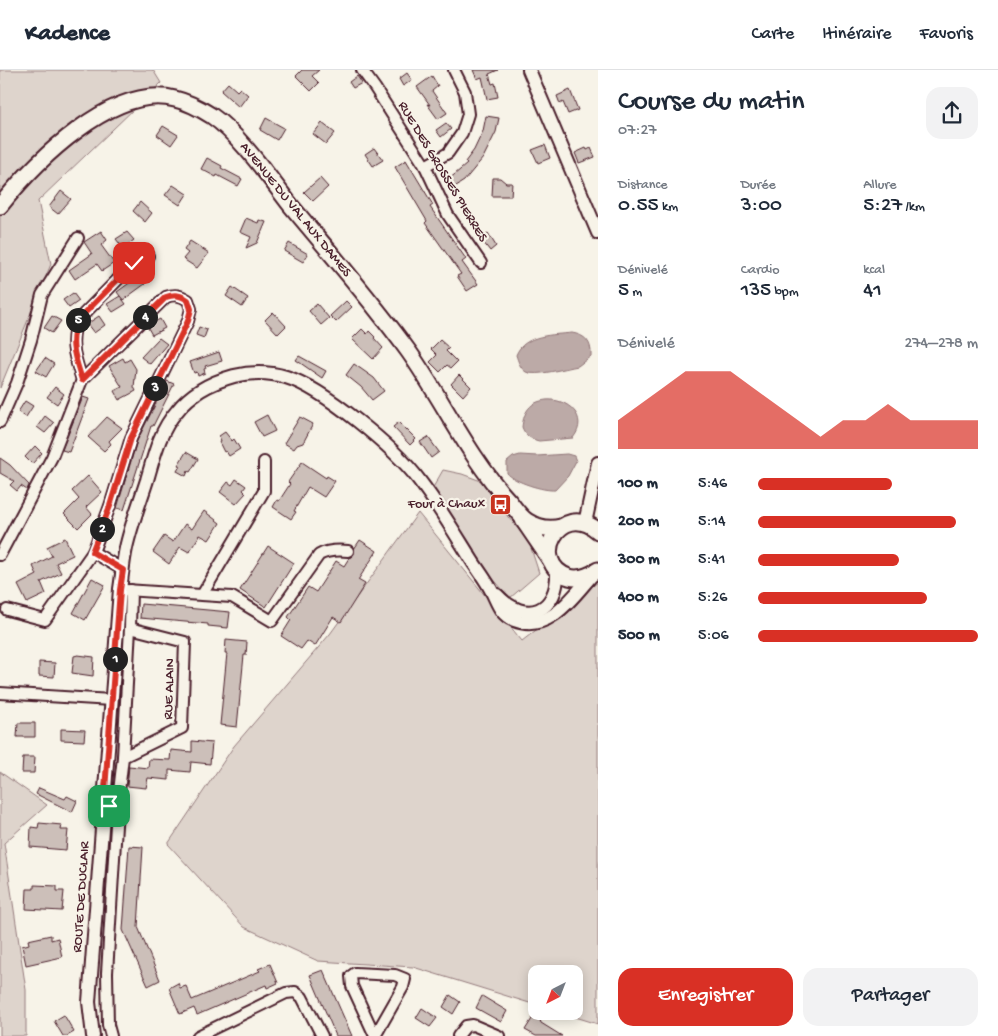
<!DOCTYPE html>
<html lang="fr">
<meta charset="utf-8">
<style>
body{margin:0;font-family:"Gochi Hand",sans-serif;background:#f2f2f3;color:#1f2937;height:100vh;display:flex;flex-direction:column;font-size:19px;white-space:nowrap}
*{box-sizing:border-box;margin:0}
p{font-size:16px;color:#747a83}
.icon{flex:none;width:28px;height:28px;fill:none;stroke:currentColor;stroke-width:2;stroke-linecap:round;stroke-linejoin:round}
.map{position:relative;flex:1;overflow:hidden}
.side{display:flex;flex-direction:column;background:#fff;width:400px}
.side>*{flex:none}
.needle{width:32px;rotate:222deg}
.tools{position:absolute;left:528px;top:895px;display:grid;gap:10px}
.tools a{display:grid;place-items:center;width:55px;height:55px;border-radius:10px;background:#fff;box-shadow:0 2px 12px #0003;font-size:25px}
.pin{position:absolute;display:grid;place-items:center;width:42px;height:42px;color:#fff;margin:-21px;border-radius:10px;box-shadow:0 2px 8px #0006}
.km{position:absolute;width:25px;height:25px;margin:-12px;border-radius:50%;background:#222;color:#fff;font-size:14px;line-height:25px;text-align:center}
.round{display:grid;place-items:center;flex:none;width:52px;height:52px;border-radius:15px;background:#f2f2f3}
.headline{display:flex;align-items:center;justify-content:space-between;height:85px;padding:0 20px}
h1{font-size:28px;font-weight:600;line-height:38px}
.stats{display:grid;grid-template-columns:repeat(3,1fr);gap:8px;height:85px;padding:5px 20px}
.stats div{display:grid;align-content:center}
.stats b{font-size:21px;font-weight:600}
.stats small{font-size:14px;font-weight:400}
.stats p{font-size:14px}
.chart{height:140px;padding:10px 20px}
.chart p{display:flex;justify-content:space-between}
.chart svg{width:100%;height:90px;margin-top:5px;fill:#d93025;opacity:.7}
.primary-button{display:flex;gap:10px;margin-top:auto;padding:10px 20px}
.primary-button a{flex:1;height:58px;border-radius:15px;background:#d93025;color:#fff;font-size:20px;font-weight:600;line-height:58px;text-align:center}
.primary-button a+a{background:#f2f2f3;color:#1f2937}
ul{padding:0 20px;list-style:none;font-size:16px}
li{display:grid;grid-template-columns:80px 60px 1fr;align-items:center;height:38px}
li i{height:12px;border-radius:6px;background:#d93025}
header{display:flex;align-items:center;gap:30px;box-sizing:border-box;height:70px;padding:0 25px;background:#fff;border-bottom:1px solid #e0e1e3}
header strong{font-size:24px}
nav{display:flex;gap:28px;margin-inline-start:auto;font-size:18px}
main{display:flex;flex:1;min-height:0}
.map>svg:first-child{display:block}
</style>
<header>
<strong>Kadence</strong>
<nav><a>Carte</a><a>Itinéraire</a><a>Favoris</a></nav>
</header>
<main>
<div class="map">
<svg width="598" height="966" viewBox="0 0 598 966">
<rect width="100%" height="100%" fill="#f7f3e8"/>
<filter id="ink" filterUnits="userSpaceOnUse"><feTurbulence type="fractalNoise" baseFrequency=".02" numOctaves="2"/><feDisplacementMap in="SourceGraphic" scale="10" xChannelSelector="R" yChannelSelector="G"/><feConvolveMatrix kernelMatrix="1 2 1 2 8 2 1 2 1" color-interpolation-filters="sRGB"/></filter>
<g filter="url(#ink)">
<g fill="#ded4cc" stroke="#947a7c">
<polygon points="0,0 153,0 161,13 38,131 51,194 0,318"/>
<polygon points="443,400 462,404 481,411 508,447 529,472 539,503 510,528 489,504 459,457 431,421"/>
<polygon points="418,443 522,571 598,512 598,954 556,941 574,941 574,904 536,904 536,935 413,897 318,891 244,857 168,774 234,676 330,564"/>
<polygon points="0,702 47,735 4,773 26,920 26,966 0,966"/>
</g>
<g fill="#bcaaa7" stroke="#8e7275">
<path d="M572,263C585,265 592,272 591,286L578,296C566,298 536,307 526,302C520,298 518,291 516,285C524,264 554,265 572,263Z"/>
<path d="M546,330C567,328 590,347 573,368L539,371C530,369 525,365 522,357C524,341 530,332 546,330Z"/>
<path d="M567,384L574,386L576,391L568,406L555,420C544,421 514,412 507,403V392L513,387L520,385L537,386Z"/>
</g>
<g fill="#ccbfb9" stroke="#4a1f2b">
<polygon points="302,0 319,0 312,6 319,13 311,21 296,6"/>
<polygon points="473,0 498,0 489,4 492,14 495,13 498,27 487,29 482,7 477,9"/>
<polygon points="407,3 412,10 403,16 399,9"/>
<polygon points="357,6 362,13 353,18 349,12"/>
<polygon points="432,6 438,16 432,21 447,43 438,49 427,34 430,35 417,17"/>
<polygon points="228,13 237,21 240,18 248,25 239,37 221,21"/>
<polygon points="570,20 578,40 568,44 563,32 560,34 557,26"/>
<polygon points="486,46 499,48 496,62 483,88 464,111 453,118 448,110 467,94 465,92 474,80 483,61"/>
<polygon points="266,48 284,58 277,70 260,60"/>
<polygon points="322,53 335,63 326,74 313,64"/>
<polygon points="446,53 451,59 441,67 436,60"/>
<polygon points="163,56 178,65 171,75 157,65"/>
<polygon points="545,75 550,88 538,93 532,80"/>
<polygon points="374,78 383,90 373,96 365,84"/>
<polygon points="586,78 587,80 591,78 595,87 579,93 575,83"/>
<polygon points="207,88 222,96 221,98 242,109 238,116 217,105 216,107 201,99"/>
<polygon points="406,90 433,135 430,137 466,189 462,192 478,214 467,221 457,206 461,204 425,153 427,151 395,97"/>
<polygon points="320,108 328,117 313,131 304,122"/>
<polygon points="493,108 500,108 506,113 512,113 511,126 492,126"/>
<polygon points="173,115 187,124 180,135 165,125"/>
<polygon points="61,121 71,129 58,144 49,137"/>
<polygon points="140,132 152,143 145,152 133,141"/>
<polygon points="246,148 258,153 259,150 266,152 257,173 246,178 251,167 240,162"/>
<polygon points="101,161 107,170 101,175 114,193 102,201 97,194 75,209 69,200 92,184 84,172"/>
<polygon points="127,162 134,170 123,178 116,169"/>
<polygon points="488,163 496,176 490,181 480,168"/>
<polygon points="190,171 209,183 197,198 183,189 188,183 184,180"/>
<polygon points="289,173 308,184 303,192 284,181"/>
<polygon points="139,206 145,214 123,230 117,222"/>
<polygon points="232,217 248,228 242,237 226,226"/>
<polygon points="73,223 79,231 69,238 63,230"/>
<polygon points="120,226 126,234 113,242 107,234"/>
<polygon points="346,231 352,237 336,252 330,246"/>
<polygon points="317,234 329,248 321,255 309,241"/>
<polygon points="273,242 286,256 278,264 265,250"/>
<polygon points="52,246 61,251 52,263 44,258"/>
<polygon points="99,246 105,255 94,263 87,254"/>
<polygon points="160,249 165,258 152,265 147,256"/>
<polygon points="199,257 207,260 204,268 196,265"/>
<polygon points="362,259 367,264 369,261 375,267 374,268 383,278 373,289 352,269"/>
<polygon points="159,268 167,274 150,294 141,287"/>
<polygon points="440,270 449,278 446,281 457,292 451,298 447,295 440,302 430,292 437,285 431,279"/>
<polygon points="219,282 222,291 205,296 206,298 204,299 205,303 198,306 197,302 194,303 190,292"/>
<polygon points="299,286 326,301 322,308 296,290"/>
<polygon points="45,288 54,294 46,307 36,301"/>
<polygon points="123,288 125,292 130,289 136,299 134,317 136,321 119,330 114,321 122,317 109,296"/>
<polygon points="354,294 374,308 384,321 372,330 361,317 346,305"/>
<polygon points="459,305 471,317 463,326 451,314"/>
<polygon points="167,311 174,314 153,356 151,356 124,440 117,438 137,371"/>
<polygon points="55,317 64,324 57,334 47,327"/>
<polygon points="83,327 89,329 69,382 62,380"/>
<polygon points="25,331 33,336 26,347 18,342"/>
<polygon points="267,345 275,361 262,367 254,352"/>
<polygon points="45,346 54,353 45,363 37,357"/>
<polygon points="107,347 122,358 109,371 111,374 104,381 88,367"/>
<polygon points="300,347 313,354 303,373 297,375 294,379 284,373"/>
<polygon points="399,352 416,369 410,375 393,357"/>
<polygon points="225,362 232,371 234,369 240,379 229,386 226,381 224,382 219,372 221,371 219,366"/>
<polygon points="428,367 439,382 431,388 420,372"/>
<polygon points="35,376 42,383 32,394 25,387"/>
<polygon points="186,382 198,389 190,402 188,401 186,406 177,401 180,396 178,395"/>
<polygon points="0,388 10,395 29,415 27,420 21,416 17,421 10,415 14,411 0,403"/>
<polygon points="302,392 326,408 327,406 335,411 324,427 308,417 294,441 296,442 291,449 273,437 277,430 279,431 290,414 288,412"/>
<polygon points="88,406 102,422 86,437 92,444 78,458 64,444 79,429 72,421"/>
<polygon points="236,409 246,416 243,420 246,423 236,434 220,422 228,412 232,415"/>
<polygon points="204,441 220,453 209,470 200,465 189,482 180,477 169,494 153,482 164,466 173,472 185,454 192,459"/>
<polygon points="65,468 73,485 56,493 61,503 41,512 46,524 27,533 18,515 37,505 33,496 52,486 47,477"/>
<polygon points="360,470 377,481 358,510 365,514 341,552 333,547 315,576 307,571 301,579 281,566 291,550 288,547 308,517 316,522 336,491 344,496 349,488 354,484 354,479"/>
<polygon points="268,476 294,493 266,537 240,520"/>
<polygon points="92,508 105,515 85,550 73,543"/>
<polygon points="141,534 230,542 228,558 208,556 208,554 140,548"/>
<polygon points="226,570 247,572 246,585 244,585 237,657 220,655 227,583 225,583"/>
<polygon points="78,585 94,587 93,606 72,603 74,586"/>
<polygon points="39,592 55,593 54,607 39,606"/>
<polygon points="18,653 35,653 35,667 17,667"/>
<polygon points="61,659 85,660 84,671 61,670"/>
<polygon points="192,671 212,673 210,694 191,692 190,702 169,700 169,710 148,708 146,718 127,716 129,696 148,698 149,689 170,690 171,680 192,682"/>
<polygon points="23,687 35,687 34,703 22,703"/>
<polygon points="39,718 65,729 67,726 77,731 72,742 36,724"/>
<polygon points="39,753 62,755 61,760 68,760 66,780 30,777 31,757 38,758"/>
<polygon points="129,776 143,777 138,857 160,910 148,916 123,860"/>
<polygon points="34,815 57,816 57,821 64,821 62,841 26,839 27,819 34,819"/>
<polygon points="51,865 51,870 58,868 62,887 26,895 22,876 29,874 28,870"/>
<polygon points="270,894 278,913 267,918 266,915 197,945 194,938 180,944 169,918 178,913 180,918 186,916 192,930 260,901 258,899"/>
<polygon points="323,900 352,966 336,966 327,945 310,905"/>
<polygon points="450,925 460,932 453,944 443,937"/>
<polygon points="482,926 507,941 501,952 476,938"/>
<polygon points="422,938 437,948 430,957 416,948"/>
<polygon points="537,941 541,953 562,966 536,966 525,960"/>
<polygon points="64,945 74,962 67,966 63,966 54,951"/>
</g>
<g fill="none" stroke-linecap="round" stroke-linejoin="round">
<defs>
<g id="minor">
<polyline points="362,0 375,18 425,96 448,145 481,193"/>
<polyline points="425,96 448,83 462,63 468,44 465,22 454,0"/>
<path d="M82,310C75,287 69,274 77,251L134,193L148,186"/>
<polyline points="0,352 17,313 31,270 42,225 78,168"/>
<path d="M0,485L52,387L82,310L166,227C175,224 180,225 188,230L191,239L188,251L131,368L110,436L93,482"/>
<path d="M126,520L232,527L272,551L319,485C328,480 338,480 348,481"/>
<polyline points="202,525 264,421 264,392"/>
<polyline points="7,540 45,550 93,482 123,500"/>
<polyline points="0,623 111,630"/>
<polyline points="123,687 130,558"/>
<polyline points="111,737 117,739 107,903 108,955 111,966"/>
<polyline points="117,739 123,687 182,658 185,572 130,558 131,520"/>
<polygon points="355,903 395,905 405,909 403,917 375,966 352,916 351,906"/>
<polyline points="198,966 286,923 295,922 302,927 322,966"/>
<polyline points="458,966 466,956 473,955 499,966"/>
</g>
<g id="tertiary">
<polyline points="529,0 598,163"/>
<polyline points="585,453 598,393"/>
<path d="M497,525C526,556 559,542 557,500"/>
<path d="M93,966L89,932L120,519C122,506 123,492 126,478C131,455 140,432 147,410C154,386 160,360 177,341C191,323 212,312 234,306C251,302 269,302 286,307C323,318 396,379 419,410C439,436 456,465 473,492C479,501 485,509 490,518C497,530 499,544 514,550C548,564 572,528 592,505"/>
</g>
<g id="secondary">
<path d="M0,136C35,92 113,13 175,29C188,32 201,39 212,46C240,65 271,110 292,137C332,185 373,232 409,282C443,330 468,386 508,430C514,437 519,446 527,451C538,458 549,460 561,457"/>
<polyline points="523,450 551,491"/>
<path d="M598,461C560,428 527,493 569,507C580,510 589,506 598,500"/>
</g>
</defs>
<use href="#minor" stroke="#4a1f2b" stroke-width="14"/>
<use href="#tertiary" stroke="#4a1f2b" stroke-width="16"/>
<use href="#secondary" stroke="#4a1f2b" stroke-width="19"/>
<use href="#minor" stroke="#f7f3e8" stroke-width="10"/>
<use href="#tertiary" stroke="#f7f3e8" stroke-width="12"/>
<use href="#secondary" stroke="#f7f3e8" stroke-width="15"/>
</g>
</g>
<g fill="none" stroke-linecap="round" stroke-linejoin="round" filter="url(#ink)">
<defs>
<path id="route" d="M109,736L104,733L120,520L123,500L92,482L110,436L131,368L188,251L191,239L188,230C180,225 175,224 166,227L82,310C75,287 69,274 77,251L134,193"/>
</defs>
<use href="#route" stroke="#fff" stroke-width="10"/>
<use href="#route" stroke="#d93025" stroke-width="6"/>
</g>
<defs>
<symbol id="bus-square" viewBox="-11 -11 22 22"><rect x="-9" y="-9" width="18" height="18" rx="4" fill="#c8321e" stroke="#f7f3e8"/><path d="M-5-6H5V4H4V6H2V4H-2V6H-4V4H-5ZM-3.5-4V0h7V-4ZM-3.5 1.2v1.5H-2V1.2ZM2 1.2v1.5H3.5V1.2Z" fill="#fff"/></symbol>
</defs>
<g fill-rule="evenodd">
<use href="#bus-square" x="488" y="422" width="25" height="25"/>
</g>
<g text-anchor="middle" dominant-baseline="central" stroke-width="4.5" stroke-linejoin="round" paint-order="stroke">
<g font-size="14" fill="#4a1f2b" stroke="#f7f3e8">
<text transform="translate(442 102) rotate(59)">RUE DES GROSSES PIERRES</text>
<text transform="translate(295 140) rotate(51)">AVENUE DU VAL AUX DAMES</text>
<text transform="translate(170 619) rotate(-88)">RUE ALAIN</text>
<text transform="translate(82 827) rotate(-86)">ROUTE DE DUCLAIR</text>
</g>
<g font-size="14" fill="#4a1f2b" stroke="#f7f3e8" text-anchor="end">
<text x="485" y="434">Four à Chaux</text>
</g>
</g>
</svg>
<div class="tools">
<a><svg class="needle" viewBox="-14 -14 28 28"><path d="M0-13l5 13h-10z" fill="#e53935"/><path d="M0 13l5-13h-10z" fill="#747a83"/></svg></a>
</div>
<div class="pin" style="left:109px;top:736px;background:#1e9e55"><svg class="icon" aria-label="arrive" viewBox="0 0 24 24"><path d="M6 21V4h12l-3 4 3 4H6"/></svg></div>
<div class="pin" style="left:134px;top:193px;background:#d93025"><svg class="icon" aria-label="check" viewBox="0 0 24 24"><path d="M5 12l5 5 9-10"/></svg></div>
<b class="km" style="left:115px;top:589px">1</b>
<b class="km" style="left:102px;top:459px">2</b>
<b class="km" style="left:155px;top:318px">3</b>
<b class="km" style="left:145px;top:247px">4</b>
<b class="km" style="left:78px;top:250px">5</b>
</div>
<section class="side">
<div class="headline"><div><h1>Course du matin</h1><p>07:27</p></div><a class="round"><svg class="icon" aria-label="share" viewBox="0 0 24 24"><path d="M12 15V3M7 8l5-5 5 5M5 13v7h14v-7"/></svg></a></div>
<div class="stats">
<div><p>Distance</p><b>0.55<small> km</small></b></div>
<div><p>Durée</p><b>3:00</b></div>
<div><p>Allure</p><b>5:27<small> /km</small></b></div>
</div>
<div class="stats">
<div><p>Dénivelé</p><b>5<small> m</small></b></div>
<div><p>Cardio</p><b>135<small> bpm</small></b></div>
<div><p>kcal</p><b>41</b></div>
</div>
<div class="chart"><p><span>Dénivelé</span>274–278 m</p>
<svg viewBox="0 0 160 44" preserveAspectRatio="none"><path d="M0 44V30L10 22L20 14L30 6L40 6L50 6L60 14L70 22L80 30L90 38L100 30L110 30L120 22L130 30L140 30L150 30L160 30V44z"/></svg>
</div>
<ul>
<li><b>100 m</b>5:46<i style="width:61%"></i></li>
<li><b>200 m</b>5:14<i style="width:90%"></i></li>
<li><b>300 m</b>5:41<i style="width:64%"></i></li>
<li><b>400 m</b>5:26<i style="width:77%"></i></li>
<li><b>500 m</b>5:06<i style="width:100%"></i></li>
</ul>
<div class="primary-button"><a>Enregistrer</a><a>Partager</a></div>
</section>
</main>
